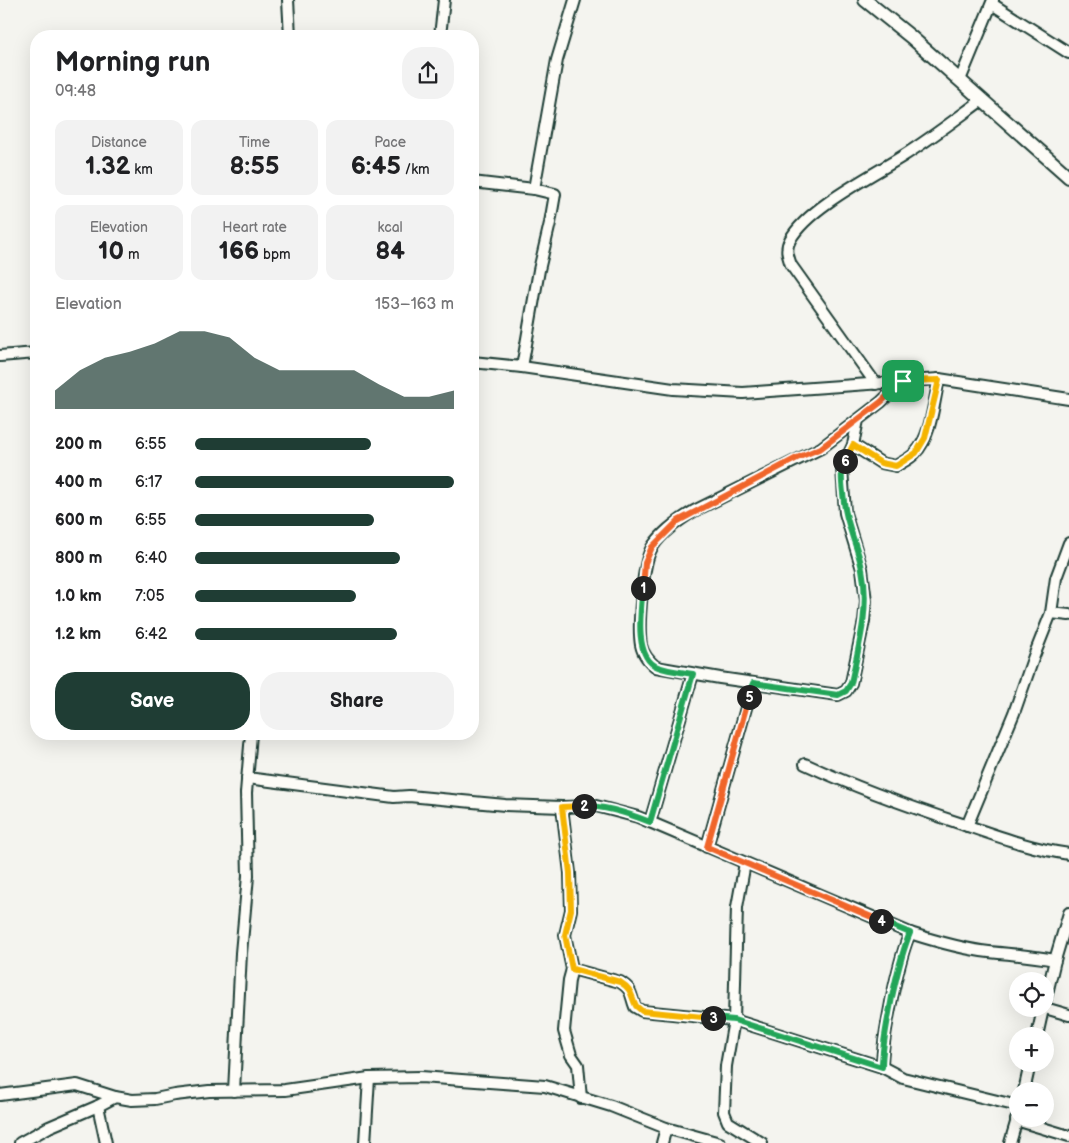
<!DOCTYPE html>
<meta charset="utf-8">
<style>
body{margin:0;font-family:"Balsamiq Sans",sans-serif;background:#f2f2f2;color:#202124;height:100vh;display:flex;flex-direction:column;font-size:19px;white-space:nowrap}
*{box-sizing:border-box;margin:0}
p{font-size:16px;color:#757577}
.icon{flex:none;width:28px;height:28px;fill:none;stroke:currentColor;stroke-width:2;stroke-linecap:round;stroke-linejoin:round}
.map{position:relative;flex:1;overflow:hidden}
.drawer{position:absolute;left:30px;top:30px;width:449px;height:710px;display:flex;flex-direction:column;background:#fff;border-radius:20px;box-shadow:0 5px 20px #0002}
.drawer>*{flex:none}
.fabs{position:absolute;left:1009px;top:972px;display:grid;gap:10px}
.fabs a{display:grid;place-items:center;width:45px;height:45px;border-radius:50%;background:#fff;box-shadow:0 5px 20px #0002;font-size:25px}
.pin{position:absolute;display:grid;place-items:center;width:42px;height:42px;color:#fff;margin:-21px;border-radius:10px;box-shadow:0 2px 8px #0006}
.km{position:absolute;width:25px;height:25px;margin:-12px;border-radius:50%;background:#222;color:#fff;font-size:14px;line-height:25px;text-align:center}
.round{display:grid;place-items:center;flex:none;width:52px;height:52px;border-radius:20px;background:#f2f2f2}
.headline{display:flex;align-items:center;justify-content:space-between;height:85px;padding:0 25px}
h1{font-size:28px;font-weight:700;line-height:38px}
.metrics{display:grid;grid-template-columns:repeat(3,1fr);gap:8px;height:85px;padding:5px 25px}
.metrics div{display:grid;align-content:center;border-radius:12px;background:#f2f2f2;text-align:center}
.metrics b{font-size:25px;font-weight:700}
.metrics small{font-size:14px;font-weight:400}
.metrics p{font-size:14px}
.chart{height:140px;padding:10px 25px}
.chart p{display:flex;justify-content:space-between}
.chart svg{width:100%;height:90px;margin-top:5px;fill:#1f3d34;opacity:.7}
.cta{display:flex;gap:10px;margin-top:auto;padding:10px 25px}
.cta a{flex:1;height:58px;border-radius:20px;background:#1f3d34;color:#fff;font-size:20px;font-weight:700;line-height:58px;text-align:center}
.cta a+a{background:#f2f2f2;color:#202124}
ul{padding:0 25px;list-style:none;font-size:16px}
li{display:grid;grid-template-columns:80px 60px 1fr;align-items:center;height:38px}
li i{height:12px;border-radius:6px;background:#1f3d34}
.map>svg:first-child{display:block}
</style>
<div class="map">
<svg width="1069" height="1143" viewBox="0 0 1069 1143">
<rect width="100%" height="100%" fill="#f4f4ef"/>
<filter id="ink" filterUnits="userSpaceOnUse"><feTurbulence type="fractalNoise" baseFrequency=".02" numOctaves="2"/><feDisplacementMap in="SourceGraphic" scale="10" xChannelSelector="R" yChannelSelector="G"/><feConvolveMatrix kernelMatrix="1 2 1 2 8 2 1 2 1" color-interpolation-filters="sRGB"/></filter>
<g filter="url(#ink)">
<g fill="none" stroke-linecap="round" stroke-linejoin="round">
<defs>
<g id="minor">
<polyline points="288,0 290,36"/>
<polyline points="992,4 1069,53"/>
<polyline points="440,36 444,0"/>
<polyline points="960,80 993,0"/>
<polyline points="472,182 534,189 555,194 550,223 539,270 522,367"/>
<polyline points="534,189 557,60 575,0"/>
<polyline points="0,356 36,353"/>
<polyline points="472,362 522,367 673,389 743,393 939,379 1069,399"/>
<path d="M876,384L791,265C788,256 785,249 790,240C807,208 873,175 903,156C930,139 956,119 982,100"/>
<path d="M858,420L853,445L842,468L845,513L862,569L866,601L864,621L851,683L846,691L838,695L720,678L656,667C649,661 643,655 641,645C638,627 642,561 653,546C663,531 679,520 694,511L821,448L881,402L903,381"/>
<path d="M853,445L881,463L896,466C902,462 910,459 915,453C931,438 934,401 939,379"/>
<polyline points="1051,613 1056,578 1069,543"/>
<path d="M805,764C857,788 907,806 962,824C997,836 1032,849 1069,854"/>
<path d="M247,778L394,797L409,796L505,805L562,807L596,806L638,817L910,933C935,941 962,949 989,952C1011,954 1033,956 1055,960"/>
<polyline points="562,807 570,873 571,910 565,935 572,969 569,980 564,1031 571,1055 578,1065 581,1098"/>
<polyline points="650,822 693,674"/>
<polyline points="967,826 1014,713 1034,656 1051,613 1069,615"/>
<polyline points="707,847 753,683"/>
<polyline points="745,863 737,907 734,1020 726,1066 724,1112 728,1122 762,1143"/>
<path d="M910,933C901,954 897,975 892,997C888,1020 882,1044 882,1067L903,1078L1018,1106"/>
<path d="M572,969L620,982C633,990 630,994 635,1007L642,1011L734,1020L882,1067"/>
<polyline points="1045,1002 1055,960 1069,913"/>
<polyline points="1045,1008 1069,1015"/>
<polyline points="1037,1036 1043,1009"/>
<polyline points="234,1091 241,953 248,876 246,793 251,734"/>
<polyline points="1024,1091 1030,1064"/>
<polyline points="0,1095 77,1085 115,1097"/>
<polyline points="98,1106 106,1143"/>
<polyline points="1016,1120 1069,1136"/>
<polyline points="20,1143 49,1127 98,1106 115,1097 132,1100 155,1099 175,1095 209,1091 285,1090 369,1078 421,1077 545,1086 611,1106 666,1128 720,1143"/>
<polyline points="365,1143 369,1078"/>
<polyline points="662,1143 666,1128"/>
<polyline points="1010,1143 1018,1116"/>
</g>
<polyline id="tertiary" points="865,0 911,37 1069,177"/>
</defs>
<use href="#minor" stroke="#1f3d34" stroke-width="14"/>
<use href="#tertiary" stroke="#1f3d34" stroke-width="16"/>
<use href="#minor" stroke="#fdfcf7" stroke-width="10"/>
<use href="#tertiary" stroke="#fdfcf7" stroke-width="12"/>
</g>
</g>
<g fill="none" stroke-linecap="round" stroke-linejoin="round" filter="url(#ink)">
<defs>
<polyline id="split-1" points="643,588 645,563 652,547 678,521 797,458 821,448 881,402 903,381"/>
<path id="split-2" d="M584,806C606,806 630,814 650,822L693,674C682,672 669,671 658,667C633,658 641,608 643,588"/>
<path id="split-3" d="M584,806L562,807L570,873L571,910L565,935L572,969L620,982C633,990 630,994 636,1006L642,1011L713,1018"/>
<path id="split-4" d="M713,1018L734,1020L882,1067C882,1044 888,1020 892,997C897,975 901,954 910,933L881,921"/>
<polyline id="split-5" points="749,697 707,847 881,921"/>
<path id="split-6" d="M749,697L753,683L838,695L846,691L851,683C859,645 870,608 862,569C858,546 846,525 844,502C843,489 839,473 845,461"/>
<polyline id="split-7" points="845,461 853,445 881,463 896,466 916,453 925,438 939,380 903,381"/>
</defs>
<use href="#split-1" stroke="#fff" stroke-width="10"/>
<use href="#split-2" stroke="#fff" stroke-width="10"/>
<use href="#split-3" stroke="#fff" stroke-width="10"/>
<use href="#split-4" stroke="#fff" stroke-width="10"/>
<use href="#split-5" stroke="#fff" stroke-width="10"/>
<use href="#split-6" stroke="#fff" stroke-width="10"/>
<use href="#split-7" stroke="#fff" stroke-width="10"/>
<use href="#split-1" stroke="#f0652b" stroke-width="6"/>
<use href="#split-2" stroke="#22a559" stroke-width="6"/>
<use href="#split-3" stroke="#f5b400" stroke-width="6"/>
<use href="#split-4" stroke="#22a559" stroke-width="6"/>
<use href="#split-5" stroke="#f0652b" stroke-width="6"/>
<use href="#split-6" stroke="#22a559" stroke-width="6"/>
<use href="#split-7" stroke="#f5b400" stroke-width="6"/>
</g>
</svg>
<div class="fabs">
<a><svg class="icon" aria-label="locate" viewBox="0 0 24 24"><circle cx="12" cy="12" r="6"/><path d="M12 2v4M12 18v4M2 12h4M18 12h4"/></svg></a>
<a>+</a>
<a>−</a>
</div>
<div class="pin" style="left:903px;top:381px;background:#1e9e55"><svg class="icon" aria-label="arrive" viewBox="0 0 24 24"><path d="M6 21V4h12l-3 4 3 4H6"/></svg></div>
<b class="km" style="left:643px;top:588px">1</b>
<b class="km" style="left:584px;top:806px">2</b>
<b class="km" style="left:713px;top:1018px">3</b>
<b class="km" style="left:881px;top:921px">4</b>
<b class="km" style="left:749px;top:697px">5</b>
<b class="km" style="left:845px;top:461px">6</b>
<section class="drawer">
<div class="headline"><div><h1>Morning run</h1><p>09:48</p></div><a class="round"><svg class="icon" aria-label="share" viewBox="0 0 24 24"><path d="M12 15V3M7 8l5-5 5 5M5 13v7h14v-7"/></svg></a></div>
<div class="metrics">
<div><p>Distance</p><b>1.32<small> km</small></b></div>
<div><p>Time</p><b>8:55</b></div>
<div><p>Pace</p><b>6:45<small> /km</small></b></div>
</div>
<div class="metrics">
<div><p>Elevation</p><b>10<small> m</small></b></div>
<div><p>Heart rate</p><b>166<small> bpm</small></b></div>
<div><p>kcal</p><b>84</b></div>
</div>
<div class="chart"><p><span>Elevation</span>153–163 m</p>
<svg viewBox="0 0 160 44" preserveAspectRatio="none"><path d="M0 44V35L10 25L20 19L30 16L40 12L50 6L60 6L70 9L80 19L90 25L100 25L110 25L120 25L130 32L140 38L150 38L160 35V44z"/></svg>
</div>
<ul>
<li><b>200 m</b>6:55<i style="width:68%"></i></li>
<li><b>400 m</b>6:17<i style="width:100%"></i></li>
<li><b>600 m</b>6:55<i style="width:69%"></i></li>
<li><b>800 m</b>6:40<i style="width:79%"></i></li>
<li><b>1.0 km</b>7:05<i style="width:62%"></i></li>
<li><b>1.2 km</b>6:42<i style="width:78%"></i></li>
</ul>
<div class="cta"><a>Save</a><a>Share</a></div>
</section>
</div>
